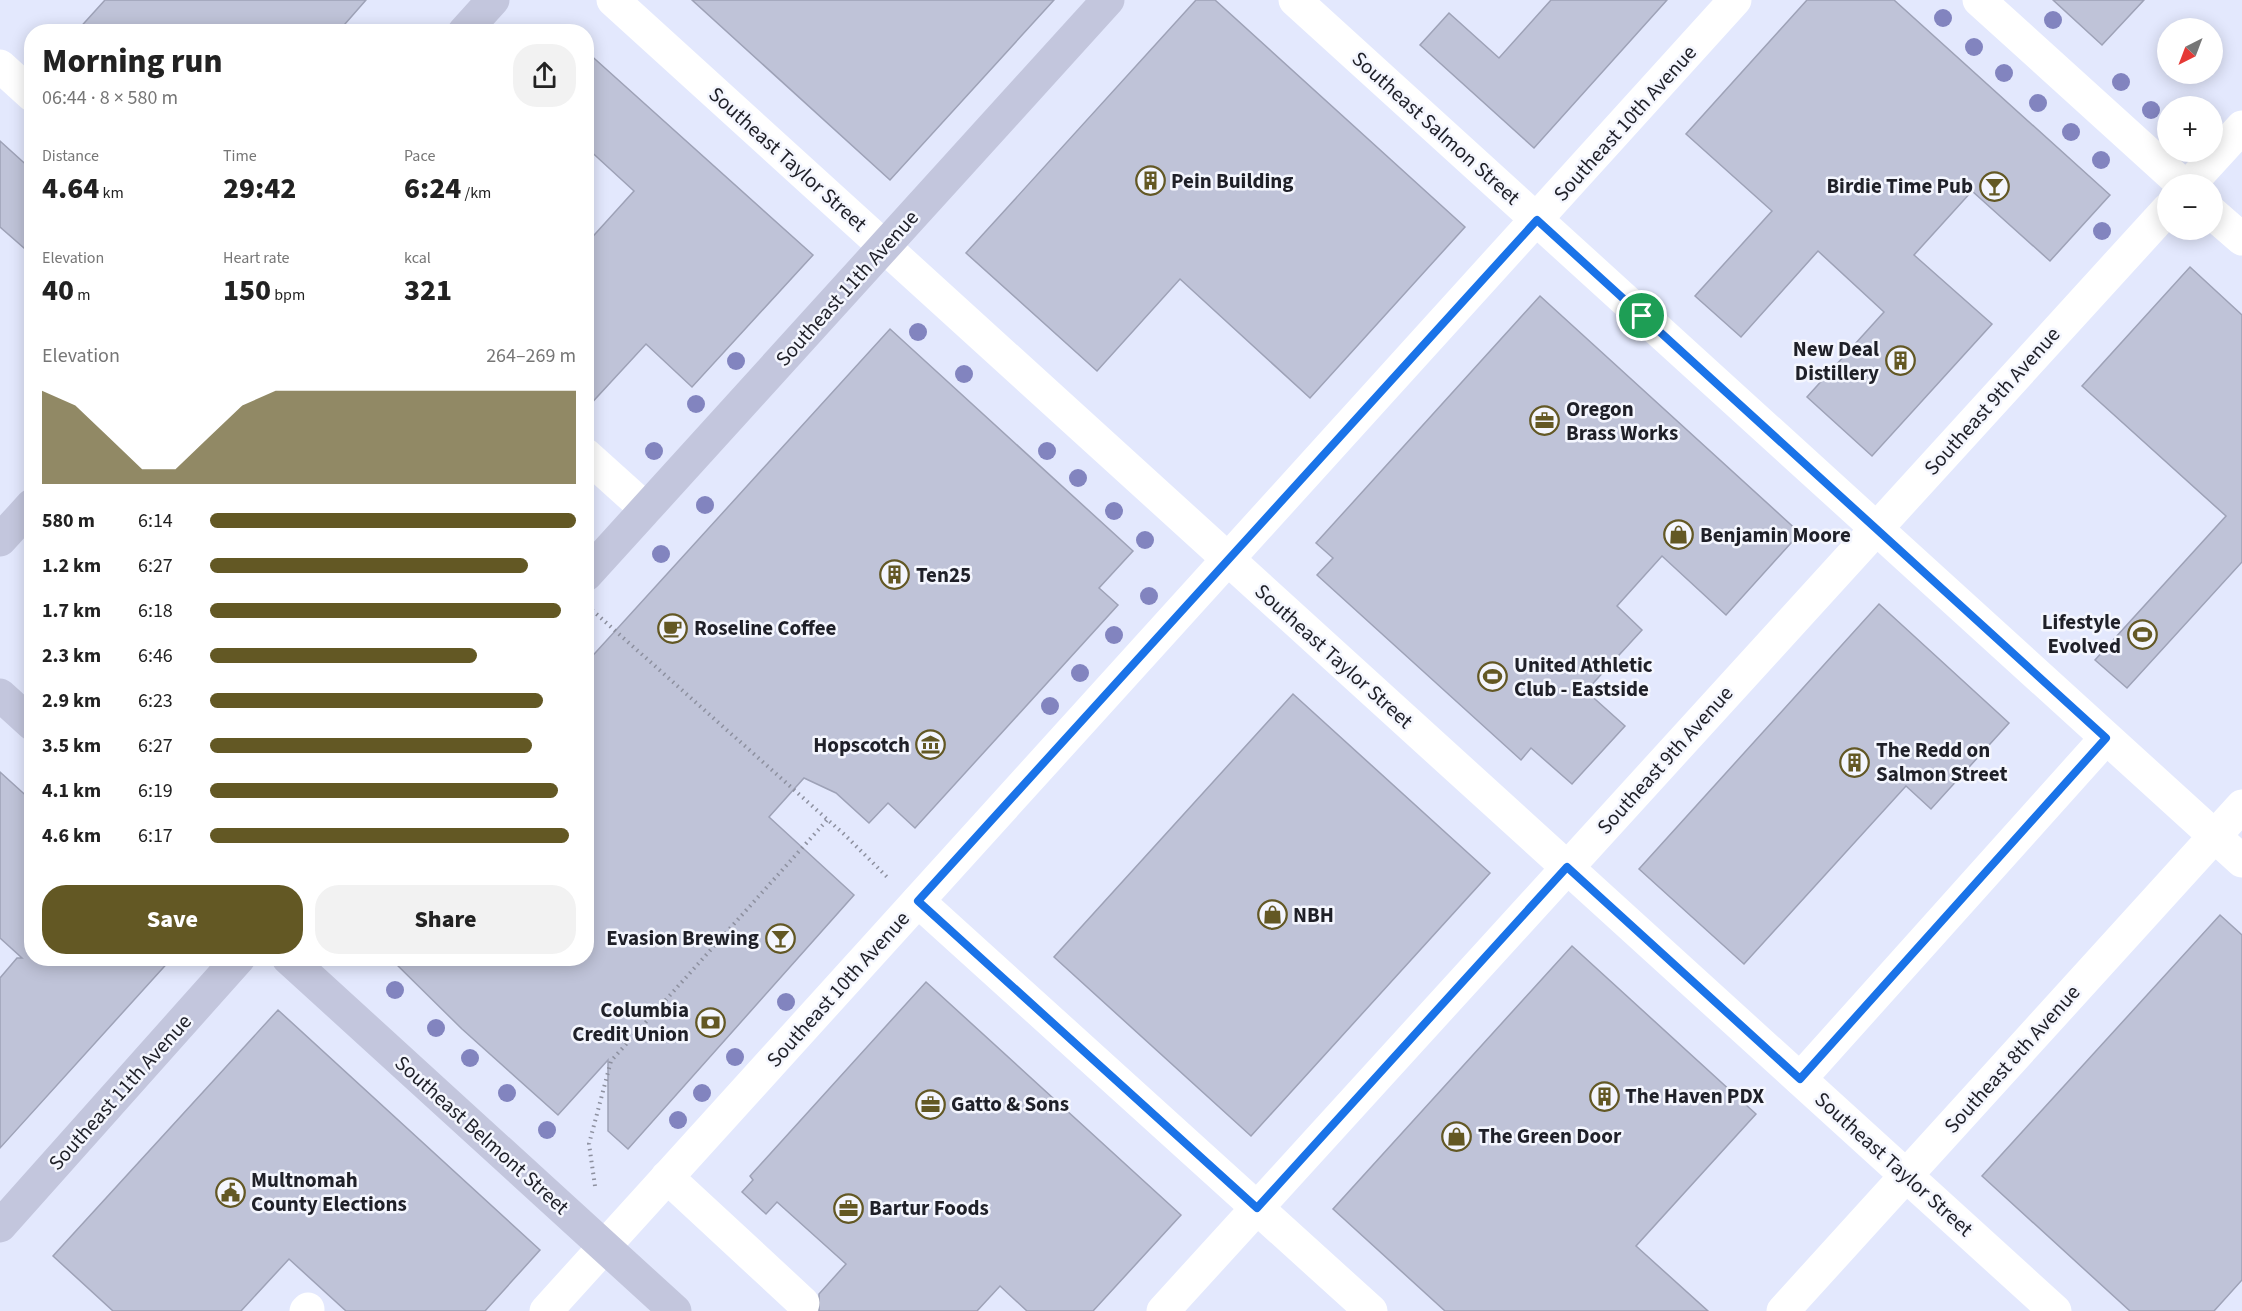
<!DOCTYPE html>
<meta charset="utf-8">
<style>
body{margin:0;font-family:"Source Sans 3",sans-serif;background:#f2f2f2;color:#222;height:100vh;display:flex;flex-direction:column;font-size:22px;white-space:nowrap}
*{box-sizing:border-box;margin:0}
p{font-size:20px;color:#767676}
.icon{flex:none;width:33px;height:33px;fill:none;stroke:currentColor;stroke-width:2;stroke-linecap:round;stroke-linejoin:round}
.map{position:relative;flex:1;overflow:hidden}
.details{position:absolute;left:24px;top:24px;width:570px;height:942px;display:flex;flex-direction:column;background:#fff;border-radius:24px;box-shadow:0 3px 15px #0003}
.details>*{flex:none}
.needle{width:39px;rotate:222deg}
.controls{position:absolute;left:2157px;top:18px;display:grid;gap:12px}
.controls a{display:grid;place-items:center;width:66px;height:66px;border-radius:50%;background:#fff;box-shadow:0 3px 15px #0003;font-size:30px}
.pin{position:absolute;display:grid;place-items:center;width:51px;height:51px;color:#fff;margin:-26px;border:3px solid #fff;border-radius:50%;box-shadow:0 2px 6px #0007}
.round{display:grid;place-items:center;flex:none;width:63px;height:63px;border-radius:24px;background:#f2f2f2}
.summary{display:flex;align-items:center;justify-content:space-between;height:102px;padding:0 18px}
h1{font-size:33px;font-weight:800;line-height:45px}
.figures{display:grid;grid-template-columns:repeat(3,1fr);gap:9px;height:102px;padding:6px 18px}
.figures div{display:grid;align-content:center}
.figures b{font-size:30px;font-weight:800}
.figures small{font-size:16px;font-weight:400}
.figures p{font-size:16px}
.chart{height:168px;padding:12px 18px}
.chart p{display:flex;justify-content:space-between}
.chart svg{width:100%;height:108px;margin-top:6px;fill:#635824;opacity:.7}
.action{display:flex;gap:12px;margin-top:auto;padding:12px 18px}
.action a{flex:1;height:69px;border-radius:24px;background:#635824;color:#fff;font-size:24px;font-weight:800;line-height:69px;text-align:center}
.action a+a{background:#f2f2f2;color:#222}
ul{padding:0 18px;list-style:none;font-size:20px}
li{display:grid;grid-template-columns:96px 72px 1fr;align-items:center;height:45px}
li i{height:15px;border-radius:8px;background:#635824}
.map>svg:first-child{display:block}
</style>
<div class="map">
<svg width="2242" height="1311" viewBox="0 0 2242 1311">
<rect width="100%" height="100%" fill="#e3e8fd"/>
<g fill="#bfc3d8" stroke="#9ea2b7" stroke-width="1.5">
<polygon points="105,0 366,0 338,32 76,32"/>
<polygon points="692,0 1054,0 890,180"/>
<polygon points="1196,0 1215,0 1465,227 1310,398 1180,279 1097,371 966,253"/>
<polygon points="1551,0 1667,0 1534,148 1420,45 1449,13 1499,58"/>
<polygon points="1807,0 1894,0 2110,195 2050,261 1972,191 1914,255 1992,324 1872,456 1807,397 1884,312 1818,251 1741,337 1695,296 1772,211 1686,134"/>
<polygon points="2053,0 2144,0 2102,45"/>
<polygon points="586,51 813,255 692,387 646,344 586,409 586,244 634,191 586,147"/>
<polygon points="0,141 32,170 32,255 0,227"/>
<polygon points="2190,267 2242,315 2242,562 2127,688 2095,660 2226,516 2082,386"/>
<polygon points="1540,296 1800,533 1726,615 1662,556 1617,606 1642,630 1586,691 1625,726 1572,784 1531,748 1521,760 1317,575 1333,558 1316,543"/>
<polygon points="890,329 1133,551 1099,588 1118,605 915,828 888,803 869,823 836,793 804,778 769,817 854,895 628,1149 608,1131 608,1060 558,1115 462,1029 390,958 586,958 586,663"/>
<polygon points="1879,604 2009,723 1931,809 1906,786 1744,964 1639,869"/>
<polygon points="1293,694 1490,873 1251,1136 1054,957"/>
<polygon points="0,772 32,801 32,958 172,958 0,1148 0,978 17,958 22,958 0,938"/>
<polygon points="2220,915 2242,935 2242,1280 2214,1311 2130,1311 1982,1176"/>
<polygon points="1572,946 1756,1114 1636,1246 1708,1311 1445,1311 1333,1209"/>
<polygon points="926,982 1181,1215 1093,1311 1027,1311 1000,1286 977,1311 819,1311 819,1294 846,1264 777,1202 766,1214 742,1192 753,1180 750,1176"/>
<polygon points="278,1010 540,1250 485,1311 346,1311 289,1259 241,1311 113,1311 53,1256"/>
</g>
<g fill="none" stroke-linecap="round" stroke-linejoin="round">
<g stroke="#8d909f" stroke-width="4" stroke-dasharray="1.5 4.5" stroke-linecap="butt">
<polyline points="592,610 846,836 889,879"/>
<polyline points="595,1186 589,1144 611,1061 828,819"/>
</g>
<g stroke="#fff" stroke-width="33">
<polyline points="613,0 2055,1311"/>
<polyline points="1295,0 2242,861"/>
<polyline points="1979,0 2182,184"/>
<polyline points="0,66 32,95"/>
<polyline points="2190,184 2242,127"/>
<polyline points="2212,213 2242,239"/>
<polyline points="586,455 646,509"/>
<polyline points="918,901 1371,1311"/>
<polyline points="1800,1079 2106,738"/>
<polyline points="667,1177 803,1303"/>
<polyline points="306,1311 308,1309"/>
<polyline points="546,1311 1735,0"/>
<polyline points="1163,1311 2168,209"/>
<polyline points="1783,1311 2242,806"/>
</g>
<g stroke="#c3c6dd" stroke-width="33">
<polyline points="464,32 493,0"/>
<polyline points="0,540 32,505"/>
<polyline points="586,575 1108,0"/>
<polyline points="0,695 32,724"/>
<polyline points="288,958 675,1311"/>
<polyline points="0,1226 239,958"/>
</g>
</g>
<g fill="#8284bf">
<circle cx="1943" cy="18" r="9"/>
<circle cx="2053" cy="20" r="9"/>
<circle cx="1974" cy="47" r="9"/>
<circle cx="2004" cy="73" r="9"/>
<circle cx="2121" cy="82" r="9"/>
<circle cx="2038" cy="103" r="9"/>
<circle cx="2151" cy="110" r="9"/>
<circle cx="2071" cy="132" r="9"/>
<circle cx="2101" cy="160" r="9"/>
<circle cx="2102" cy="231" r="9"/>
<circle cx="918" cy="332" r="9"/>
<circle cx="736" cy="361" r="9"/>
<circle cx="964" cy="374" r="9"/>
<circle cx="696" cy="404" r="9"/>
<circle cx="654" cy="451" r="9"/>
<circle cx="1047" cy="451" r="9"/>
<circle cx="1078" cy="478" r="9"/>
<circle cx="705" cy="505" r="9"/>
<circle cx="1114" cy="511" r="9"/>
<circle cx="1145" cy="540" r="9"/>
<circle cx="661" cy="554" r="9"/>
<circle cx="1149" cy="596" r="9"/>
<circle cx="1114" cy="635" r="9"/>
<circle cx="1080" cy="673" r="9"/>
<circle cx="1050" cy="706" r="9"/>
<circle cx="395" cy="990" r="9"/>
<circle cx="786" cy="1002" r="9"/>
<circle cx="436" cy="1028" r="9"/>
<circle cx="735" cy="1057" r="9"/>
<circle cx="470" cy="1058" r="9"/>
<circle cx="507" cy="1093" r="9"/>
<circle cx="702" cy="1093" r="9"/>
<circle cx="678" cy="1120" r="9"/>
<circle cx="547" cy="1130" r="9"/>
</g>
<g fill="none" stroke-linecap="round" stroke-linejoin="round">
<defs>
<polygon id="route" points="1537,220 2106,738 1800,1079 1567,867 1257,1208 918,901"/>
</defs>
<use href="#route" stroke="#fff" stroke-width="12"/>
<use href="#route" stroke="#1a73e8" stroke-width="8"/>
</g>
<defs>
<symbol id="building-ring" viewBox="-11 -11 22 22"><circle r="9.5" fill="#f4f6fe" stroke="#635824" stroke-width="1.5"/><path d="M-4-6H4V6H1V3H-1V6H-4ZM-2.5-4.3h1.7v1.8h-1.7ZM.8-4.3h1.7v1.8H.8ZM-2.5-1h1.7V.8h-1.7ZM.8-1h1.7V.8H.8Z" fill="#635824"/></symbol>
<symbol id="bar-ring" viewBox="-11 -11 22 22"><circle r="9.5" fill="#f4f6fe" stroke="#635824" stroke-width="1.5"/><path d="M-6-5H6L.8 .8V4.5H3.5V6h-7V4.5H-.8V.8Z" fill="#635824"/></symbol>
<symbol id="office-ring" viewBox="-11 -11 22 22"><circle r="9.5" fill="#f4f6fe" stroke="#635824" stroke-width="1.5"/><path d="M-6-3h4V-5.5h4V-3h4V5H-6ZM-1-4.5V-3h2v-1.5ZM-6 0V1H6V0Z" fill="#635824"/></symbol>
<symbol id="shop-ring" viewBox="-11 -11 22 22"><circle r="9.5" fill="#f4f6fe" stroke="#635824" stroke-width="1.5"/><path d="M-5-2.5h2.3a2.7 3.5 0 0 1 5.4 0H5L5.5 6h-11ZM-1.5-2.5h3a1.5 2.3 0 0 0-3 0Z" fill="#635824"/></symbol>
<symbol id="cafe-ring" viewBox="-11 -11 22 22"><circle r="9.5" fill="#f4f6fe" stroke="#635824" stroke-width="1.5"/><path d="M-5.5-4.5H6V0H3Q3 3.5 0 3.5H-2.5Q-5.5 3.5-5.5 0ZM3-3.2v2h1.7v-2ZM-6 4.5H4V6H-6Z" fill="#635824"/></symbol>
<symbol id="stadium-ring" viewBox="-11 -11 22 22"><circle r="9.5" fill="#f4f6fe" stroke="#635824" stroke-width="1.5"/><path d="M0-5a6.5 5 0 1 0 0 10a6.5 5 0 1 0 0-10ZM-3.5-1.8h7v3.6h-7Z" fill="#635824"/></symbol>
<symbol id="museum-ring" viewBox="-11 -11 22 22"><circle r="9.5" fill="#f4f6fe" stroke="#635824" stroke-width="1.5"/><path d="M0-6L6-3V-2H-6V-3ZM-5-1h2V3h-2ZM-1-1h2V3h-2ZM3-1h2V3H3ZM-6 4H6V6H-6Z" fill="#635824"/></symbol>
<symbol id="bank-ring" viewBox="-11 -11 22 22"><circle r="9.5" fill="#f4f6fe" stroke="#635824" stroke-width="1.5"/><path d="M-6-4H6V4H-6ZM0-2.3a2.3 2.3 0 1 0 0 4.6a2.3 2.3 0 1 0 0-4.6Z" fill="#635824"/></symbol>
<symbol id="civic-ring" viewBox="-11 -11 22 22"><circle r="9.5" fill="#f4f6fe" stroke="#635824" stroke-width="1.5"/><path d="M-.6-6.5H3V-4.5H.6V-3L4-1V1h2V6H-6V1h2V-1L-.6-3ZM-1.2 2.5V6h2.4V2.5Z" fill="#635824"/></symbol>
</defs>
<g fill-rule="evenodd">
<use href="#building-ring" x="1134" y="164" width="33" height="33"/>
<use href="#bar-ring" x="1978" y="170" width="33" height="33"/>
<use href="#building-ring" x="1884" y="344" width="33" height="33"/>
<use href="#office-ring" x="1528" y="404" width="33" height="33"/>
<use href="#shop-ring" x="1662" y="518" width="33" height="33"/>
<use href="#building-ring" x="878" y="558" width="33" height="33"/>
<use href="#cafe-ring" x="656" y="612" width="33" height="33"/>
<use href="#stadium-ring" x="2126" y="618" width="33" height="33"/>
<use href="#stadium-ring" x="1476" y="660" width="33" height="33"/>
<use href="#museum-ring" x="914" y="728" width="33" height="33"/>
<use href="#building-ring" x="1838" y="746" width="33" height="33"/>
<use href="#shop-ring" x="1256" y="898" width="33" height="33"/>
<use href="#bar-ring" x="764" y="922" width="33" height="33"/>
<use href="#bank-ring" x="694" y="1006" width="33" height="33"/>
<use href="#building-ring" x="1588" y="1080" width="33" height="33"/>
<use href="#office-ring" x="914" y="1088" width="33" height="33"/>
<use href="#shop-ring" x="1440" y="1120" width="33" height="33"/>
<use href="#civic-ring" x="214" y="1176" width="33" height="33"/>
<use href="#office-ring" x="832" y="1192" width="33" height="33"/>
</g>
<g text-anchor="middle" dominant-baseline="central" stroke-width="5" stroke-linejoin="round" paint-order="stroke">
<g font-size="21" fill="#1f2028" stroke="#f4f6fe">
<text transform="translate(1625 123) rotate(-48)">Southeast 10th Avenue</text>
<text transform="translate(1436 128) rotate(42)">Southeast Salmon Street</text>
<text transform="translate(788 159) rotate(42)">Southeast Taylor Street</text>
<text transform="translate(847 288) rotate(-48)">Southeast 11th Avenue</text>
<text transform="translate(1992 401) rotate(-48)">Southeast 9th Avenue</text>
<text transform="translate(1334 656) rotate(42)">Southeast Taylor Street</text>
<text transform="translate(1665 760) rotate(-48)">Southeast 9th Avenue</text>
<text transform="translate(838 989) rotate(-48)">Southeast 10th Avenue</text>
<text transform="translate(2012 1059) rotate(-48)">Southeast 8th Avenue</text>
<text transform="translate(120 1092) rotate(-48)">Southeast 11th Avenue</text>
<text transform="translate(482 1135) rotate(42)">Southeast Belmont Street</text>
<text transform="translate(1894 1164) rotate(42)">Southeast Taylor Street</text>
</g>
<g font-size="21" font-weight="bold" fill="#1f2028" stroke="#f4f6fe" text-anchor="start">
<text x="1171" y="181">Pein Building</text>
<text x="1973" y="186" text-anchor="end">Birdie Time Pub</text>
<text x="1879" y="349" text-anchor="end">New Deal<tspan x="1879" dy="24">Distillery</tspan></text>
<text x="1566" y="409">Oregon<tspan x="1566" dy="24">Brass Works</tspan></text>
<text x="1700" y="535">Benjamin Moore</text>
<text x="916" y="575">Ten25</text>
<text x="2121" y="622" text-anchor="end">Lifestyle<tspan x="2121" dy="24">Evolved</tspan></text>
<text x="694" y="628">Roseline Coffee</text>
<text x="1514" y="665">United Athletic<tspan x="1514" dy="24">Club - Eastside</tspan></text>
<text x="910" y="745" text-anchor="end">Hopscotch</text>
<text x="1876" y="750">The Redd on<tspan x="1876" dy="24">Salmon Street</tspan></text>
<text x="1293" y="915">NBH</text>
<text x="759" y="938" text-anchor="end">Evasion Brewing</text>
<text x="689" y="1010" text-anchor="end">Columbia<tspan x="689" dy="24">Credit Union</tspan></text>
<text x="1625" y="1096">The Haven PDX</text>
<text x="951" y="1104">Gatto &amp; Sons</text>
<text x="1478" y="1136">The Green Door</text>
<text x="251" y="1180">Multnomah<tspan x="251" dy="24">County Elections</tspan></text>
<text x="869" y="1208">Bartur Foods</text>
</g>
</g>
</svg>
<div class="controls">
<a><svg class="needle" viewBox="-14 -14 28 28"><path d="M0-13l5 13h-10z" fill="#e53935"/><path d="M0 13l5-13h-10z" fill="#767676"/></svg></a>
<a>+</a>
<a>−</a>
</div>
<div class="pin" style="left:1642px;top:316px;background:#1e9e55"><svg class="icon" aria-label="arrive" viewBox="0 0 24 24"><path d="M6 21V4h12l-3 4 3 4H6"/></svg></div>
<section class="details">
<div class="summary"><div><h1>Morning run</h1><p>06:44 · 8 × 580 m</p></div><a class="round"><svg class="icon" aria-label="share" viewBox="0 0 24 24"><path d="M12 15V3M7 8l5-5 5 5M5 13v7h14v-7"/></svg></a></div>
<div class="figures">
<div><p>Distance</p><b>4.64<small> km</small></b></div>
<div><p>Time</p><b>29:42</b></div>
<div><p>Pace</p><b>6:24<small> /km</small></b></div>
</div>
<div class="figures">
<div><p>Elevation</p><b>40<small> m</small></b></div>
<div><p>Heart rate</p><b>150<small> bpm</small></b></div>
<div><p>kcal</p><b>321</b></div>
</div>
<div class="chart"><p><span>Elevation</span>264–269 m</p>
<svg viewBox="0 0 160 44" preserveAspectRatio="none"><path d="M0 44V6L10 12L20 25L30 38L40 38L50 25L60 12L70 6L80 6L90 6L100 6L110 6L120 6L130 6L140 6L150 6L160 6V44z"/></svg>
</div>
<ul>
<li><b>580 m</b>6:14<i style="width:100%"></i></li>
<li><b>1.2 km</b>6:27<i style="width:87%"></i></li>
<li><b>1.7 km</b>6:18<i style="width:96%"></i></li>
<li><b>2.3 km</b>6:46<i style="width:73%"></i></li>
<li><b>2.9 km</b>6:23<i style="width:91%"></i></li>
<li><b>3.5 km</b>6:27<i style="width:88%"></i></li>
<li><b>4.1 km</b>6:19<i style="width:95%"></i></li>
<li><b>4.6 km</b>6:17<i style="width:98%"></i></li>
</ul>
<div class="action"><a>Save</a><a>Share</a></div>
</section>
</div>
